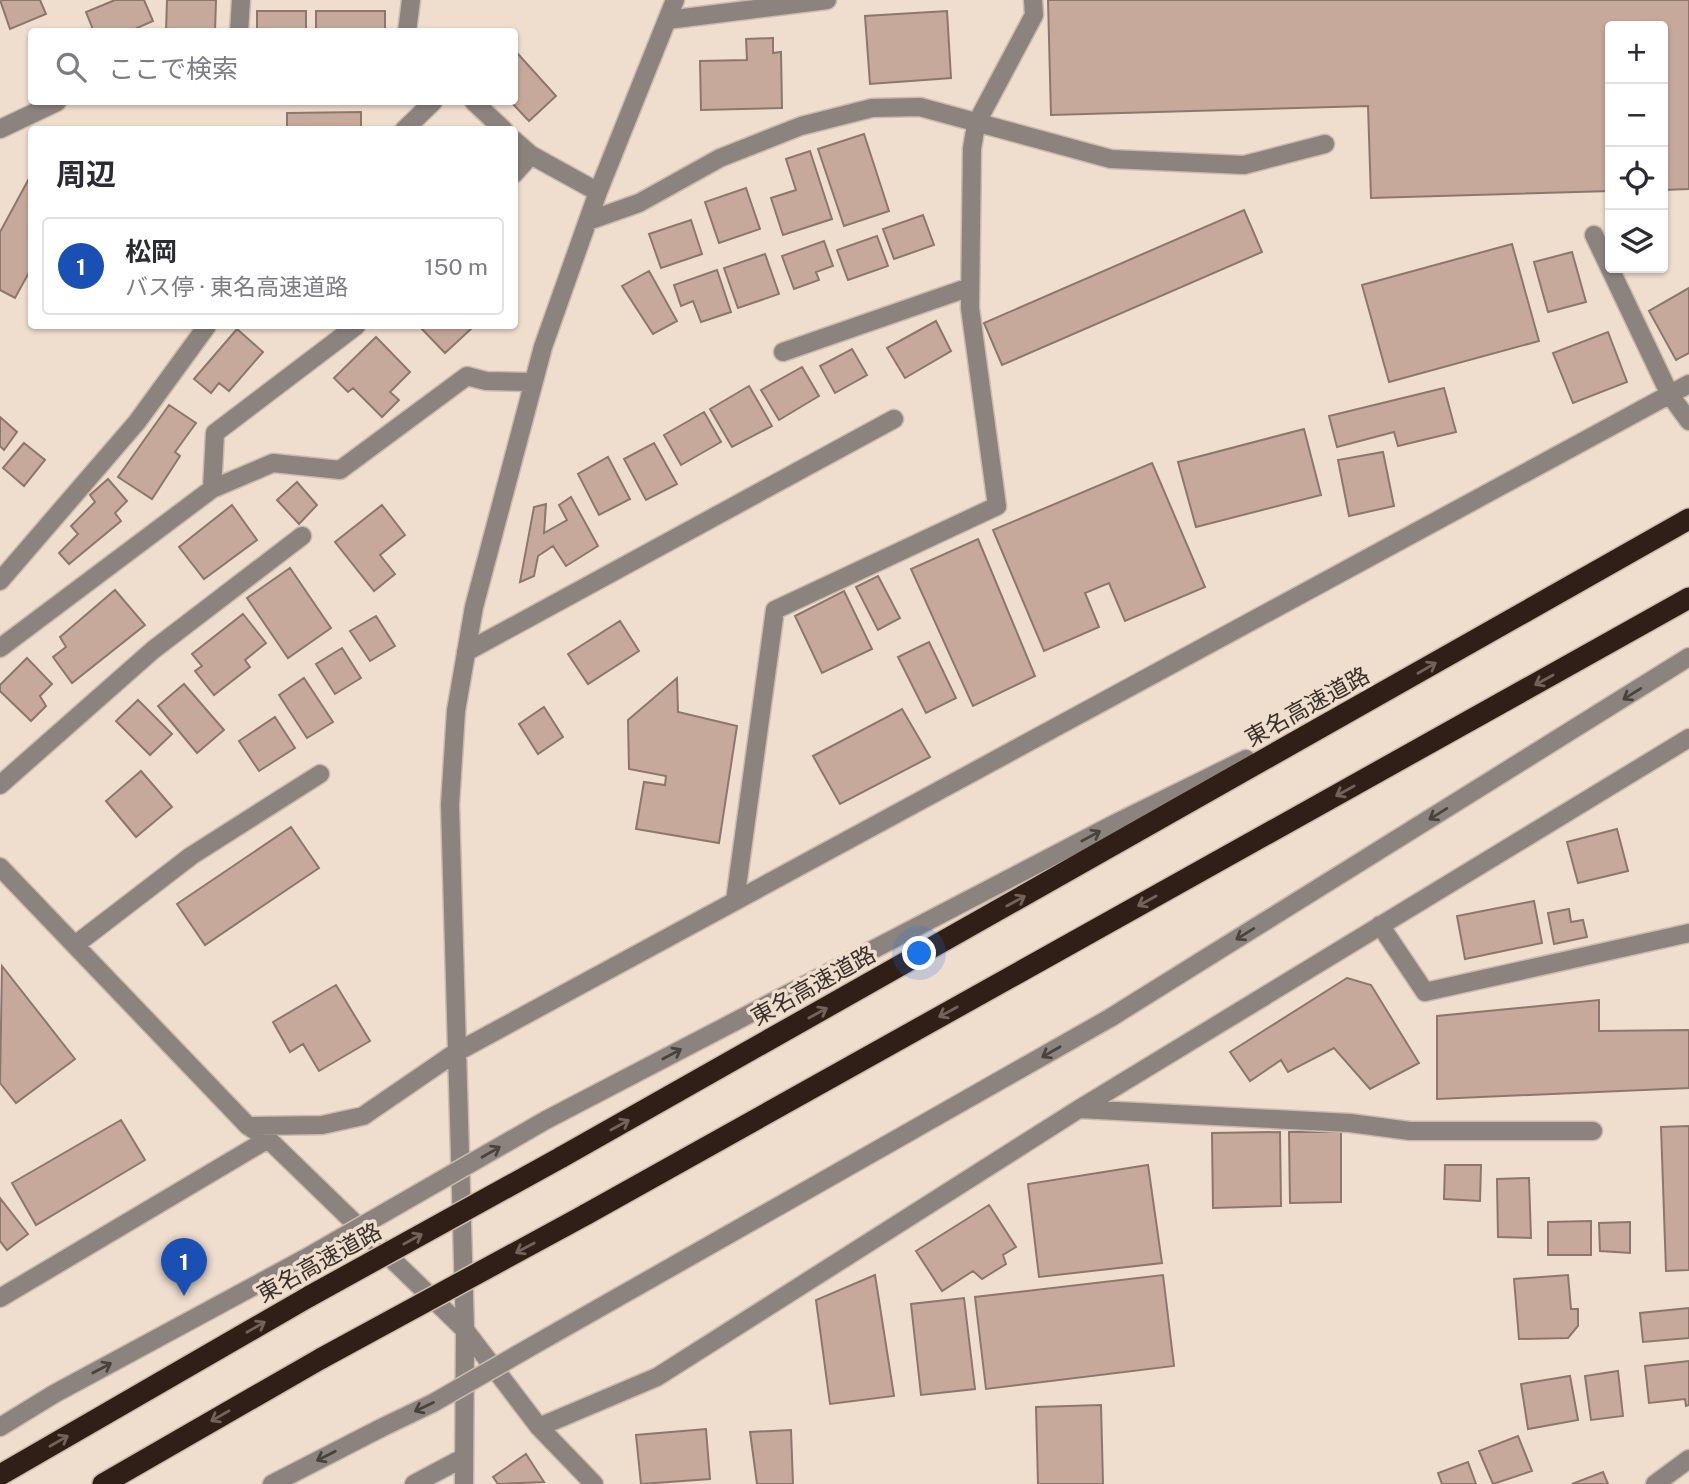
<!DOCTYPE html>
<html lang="ja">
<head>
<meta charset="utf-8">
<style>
	body { margin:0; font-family:"Public Sans","Noto Sans JP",sans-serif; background:#f7f7f7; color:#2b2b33 }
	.controls { position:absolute; right:21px; top:21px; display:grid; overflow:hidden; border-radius:7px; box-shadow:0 2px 5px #0004 }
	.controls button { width:63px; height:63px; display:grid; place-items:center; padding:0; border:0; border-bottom:2px solid #e1e1e2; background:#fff; color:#2b2b33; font:35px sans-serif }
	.you { position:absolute; left:920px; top:954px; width:24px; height:24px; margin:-18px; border:5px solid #fff; border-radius:50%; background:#1a73e8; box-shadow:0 0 0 10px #1a73e833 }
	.badge { display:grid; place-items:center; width:46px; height:46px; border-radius:50%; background:#ea580c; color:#fff; font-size:23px; font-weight:700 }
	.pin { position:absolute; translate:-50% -58px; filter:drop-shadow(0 2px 4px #0008) }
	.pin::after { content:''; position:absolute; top:37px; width:24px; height:21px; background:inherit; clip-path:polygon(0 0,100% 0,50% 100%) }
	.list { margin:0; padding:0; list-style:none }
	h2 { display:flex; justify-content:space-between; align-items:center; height:91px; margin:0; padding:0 28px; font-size:30px }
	h2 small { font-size:23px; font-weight:400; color:#7c7c81 }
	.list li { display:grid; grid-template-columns:46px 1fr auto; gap:21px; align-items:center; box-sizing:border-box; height:98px; margin:0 14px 14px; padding:0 14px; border:2px solid #e1e1e2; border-radius:7px }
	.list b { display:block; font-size:26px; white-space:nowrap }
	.list p { margin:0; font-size:23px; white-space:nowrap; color:#7c7c81 }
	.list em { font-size:23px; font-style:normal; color:#7c7c81 }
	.icon { flex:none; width:38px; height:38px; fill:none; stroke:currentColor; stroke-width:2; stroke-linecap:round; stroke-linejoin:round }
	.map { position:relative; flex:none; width:1689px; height:1484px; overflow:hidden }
	.search { position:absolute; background:#fff; box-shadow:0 2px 5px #0004; left:28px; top:28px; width:490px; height:77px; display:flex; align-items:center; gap:18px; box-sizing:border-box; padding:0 24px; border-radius:7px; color:#7c7c81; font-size:26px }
	.panel { position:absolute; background:#fff; box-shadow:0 2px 5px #0004; left:28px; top:126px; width:490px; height:203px; border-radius:7px }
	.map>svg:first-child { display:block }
</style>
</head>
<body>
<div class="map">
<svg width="1689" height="1484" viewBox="0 0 1689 1484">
	<rect width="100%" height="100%" fill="#efddcd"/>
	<path fill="#c7a99b" stroke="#8b776d" stroke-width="2" d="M 0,0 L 40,0 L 46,14 L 10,29 Z
		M 115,0 L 144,0 L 153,21 L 128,32 L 94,32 L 86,12 Z
		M 167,0 L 216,0 L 215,32 L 166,32 Z
		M 1048,0 L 1689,0 L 1689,189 L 1663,190 L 1663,26 L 1610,26 L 1610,191 L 1371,198 L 1368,106 L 1051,115 Z
		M 257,11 L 306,11 L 306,32 L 257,32 Z
		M 316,11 L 385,11 L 385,32 L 316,32 Z
		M 947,11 L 951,78 L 870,84 L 865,16 Z
		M 773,38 L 773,53 L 781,52 L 782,108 L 701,110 L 700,61 L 747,60 L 746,39 Z
		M 518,54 L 556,96 L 529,121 L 511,102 L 514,102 L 514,58 Z
		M 361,112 L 361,130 L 287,130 L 287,113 Z
		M 864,134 L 889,211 L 844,226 L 818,149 Z
		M 810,151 L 832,219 L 783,235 L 771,198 L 796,190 L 786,159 Z
		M 32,173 L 32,267 L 15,298 L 0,290 L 0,232 Z
		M 746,188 L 760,229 L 719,243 L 705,202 Z
		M 1244,210 L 1262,252 L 1002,365 L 984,323 Z
		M 923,215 L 934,245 L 894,259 L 883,229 Z
		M 691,220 L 702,254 L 661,268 L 649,234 Z
		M 877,236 L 888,266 L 848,280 L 837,250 Z
		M 824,241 L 833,266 L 816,272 L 819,280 L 794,289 L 782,256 Z
		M 1512,244 L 1539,341 L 1389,382 L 1362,285 Z
		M 1572,252 L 1586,302 L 1548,312 L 1534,262 Z
		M 765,254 L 779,294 L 738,308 L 724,268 Z
		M 717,270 L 731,312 L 701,322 L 693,301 L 681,306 L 674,285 Z
		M 649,271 L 677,321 L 653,334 L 622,286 Z
		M 1689,288 L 1689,353 L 1676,360 L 1649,311 Z
		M 936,321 L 951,351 L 905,378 L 887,348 Z
		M 419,326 L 470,326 L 472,328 L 445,353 Z
		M 237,329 L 263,352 L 229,391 L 219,383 L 211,393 L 194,379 Z
		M 1608,332 L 1627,382 L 1573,403 L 1553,353 Z
		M 376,337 L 410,372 L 390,392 L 399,400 L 382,417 L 353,388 L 348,392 L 334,378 Z
		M 852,349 L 867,375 L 835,393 L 820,366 Z
		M 802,367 L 819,396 L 779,420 L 761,390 Z
		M 749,386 L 772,426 L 732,447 L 710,409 Z
		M 1444,388 L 1456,432 L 1398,446 L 1394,432 L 1337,447 L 1329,416 Z
		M 169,405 L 196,423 L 175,452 L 180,456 L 152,499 L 118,477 Z
		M 704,412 L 721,442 L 681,465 L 664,435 Z
		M 0,417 L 17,432 L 4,450 L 0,446 Z
		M 1304,429 L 1321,495 L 1196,527 L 1178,462 Z
		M 24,443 L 45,460 L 24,486 L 3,468 Z
		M 654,443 L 677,484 L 646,500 L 624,459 Z
		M 1383,452 L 1394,506 L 1349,516 L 1338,460 Z
		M 608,457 L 630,499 L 599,515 L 578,474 Z
		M 1152,463 L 1205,587 L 1125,621 L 1109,583 L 1085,593 L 1099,627 L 1044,651 L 993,530 Z
		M 108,479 L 127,501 L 115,513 L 121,521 L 69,564 L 59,553 L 78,534 L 71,526 L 95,502 L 90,495 Z
		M 297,482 L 317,505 L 299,524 L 277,500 Z
		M 571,497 L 598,546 L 566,566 L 553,546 L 538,556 L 534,576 L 520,582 L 534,507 L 546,504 L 544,533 L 567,520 L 559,505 Z
		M 232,505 L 257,540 L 204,579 L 179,547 Z
		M 382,505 L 405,535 L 380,555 L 395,574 L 374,591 L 335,542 Z
		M 978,539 L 1035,676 L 973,706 L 911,569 Z
		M 290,568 L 331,628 L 288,658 L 247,598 Z
		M 878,576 L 900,618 L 878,630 L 856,587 Z
		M 115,590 L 145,625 L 72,683 L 53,657 L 66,647 L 60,637 Z
		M 844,591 L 872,649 L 822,673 L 795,616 Z
		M 243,614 L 266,643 L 245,660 L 250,667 L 214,695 L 195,671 L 202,666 L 192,654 Z
		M 376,616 L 395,646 L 370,661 L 350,631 Z
		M 620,621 L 639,651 L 588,684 L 568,654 Z
		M 929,642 L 956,698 L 926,713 L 898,657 Z
		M 342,648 L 361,678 L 335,694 L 316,664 Z
		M 27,658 L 52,684 L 40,696 L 46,706 L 31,721 L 0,691 L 0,685 Z
		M 304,678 L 333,722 L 307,738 L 279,695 Z
		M 677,678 L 678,712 L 737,726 L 719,843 L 636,829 L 644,782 L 665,785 L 666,776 L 629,769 L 628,720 Z
		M 184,684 L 224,730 L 197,753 L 158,706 Z
		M 138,700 L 172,734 L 150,755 L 116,721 Z
		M 544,707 L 563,737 L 538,754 L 519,724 Z
		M 902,709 L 930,757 L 840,804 L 813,756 Z
		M 275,717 L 295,748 L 259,771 L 239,741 Z
		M 141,771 L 172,807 L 136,837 L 106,801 Z
		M 291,827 L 319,868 L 205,945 L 177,904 Z
		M 1617,829 L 1628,871 L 1578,883 L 1567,842 Z
		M 1534,901 L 1542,943 L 1465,959 L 1457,916 Z
		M 1569,909 L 1571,922 L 1583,920 L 1587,937 L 1554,944 L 1548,913 Z
		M 2,966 L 75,1059 L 16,1103 L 0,1083 Z
		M 1347,978 L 1371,985 L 1419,1063 L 1370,1089 L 1334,1048 L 1288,1072 L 1281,1060 L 1250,1081 L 1230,1052 Z
		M 336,985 L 370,1041 L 319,1071 L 303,1044 L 290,1052 L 273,1022 Z
		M 1599,1000 L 1599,1031 L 1689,1030 L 1689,1088 L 1437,1099 L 1437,1016 Z
		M 121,1120 L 145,1160 L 36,1225 L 12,1183 Z
		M 1689,1126 L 1689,1270 L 1666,1271 L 1661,1127 Z
		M 1280,1132 L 1281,1206 L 1213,1208 L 1212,1133 Z
		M 1289,1132 L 1341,1132 L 1341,1202 L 1290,1203 Z
		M 1148,1165 L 1162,1263 L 1039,1277 L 1028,1184 Z
		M 1445,1165 L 1481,1165 L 1480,1201 L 1444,1199 Z
		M 1529,1178 L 1531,1238 L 1498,1237 L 1497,1179 Z
		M 0,1198 L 28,1234 L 7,1250 L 0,1241 Z
		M 989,1205 L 1016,1247 L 1003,1255 L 1006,1264 L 982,1279 L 973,1271 L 942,1291 L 916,1251 Z
		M 1591,1221 L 1591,1255 L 1548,1255 L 1548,1222 Z
		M 1630,1222 L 1630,1253 L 1600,1251 L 1599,1223 Z
		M 875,1275 L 894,1396 L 830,1404 L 816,1300 Z
		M 1163,1275 L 1174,1366 L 986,1389 L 975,1297 Z
		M 1568,1275 L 1571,1309 L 1578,1309 L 1578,1326 L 1568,1338 L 1519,1339 L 1514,1279 Z
		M 964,1298 L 975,1389 L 921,1395 L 911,1304 Z
		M 1689,1308 L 1689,1338 L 1643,1342 L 1640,1313 Z
		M 1689,1361 L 1689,1405 L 1686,1406 L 1685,1399 L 1649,1403 L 1645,1366 Z
		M 1618,1371 L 1623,1416 L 1591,1420 L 1585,1376 Z
		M 1570,1376 L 1578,1420 L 1528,1429 L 1521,1384 Z
		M 1101,1405 L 1103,1484 L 1038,1484 L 1036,1407 Z
		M 706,1429 L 710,1479 L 641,1484 L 636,1435 Z
		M 791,1430 L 793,1484 L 757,1484 L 750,1432 Z
		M 1518,1436 L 1532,1471 L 1493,1484 L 1479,1451 Z
		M 526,1454 L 544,1482 L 498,1484 L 493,1477 Z
		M 1468,1462 L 1476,1484 L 1442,1484 L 1438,1473 Z
		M 1603,1472 L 1608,1484 L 1572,1484 Z"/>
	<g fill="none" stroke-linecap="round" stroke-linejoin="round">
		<g stroke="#cbbbad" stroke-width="21">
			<path id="minor" d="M 667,20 L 827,0
				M 239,32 L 241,0
				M 407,32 L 411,0
				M 474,102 L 504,130
				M 0,129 L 57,102
				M 404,130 L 433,102
				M 514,140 L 531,155 L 598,192
				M 514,174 L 531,155
				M 588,221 L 639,203 L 720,158 L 801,126 L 872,108 L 920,107 L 1111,159 L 1244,165 L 1325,144
				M 1594,235 L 1670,395 L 1689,421
				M 783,352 L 970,287
				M 212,489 L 215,433 L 356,326
				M 0,581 L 137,422 L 207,326
				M 0,648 L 212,489 L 273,463 L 340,470 L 467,376 L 486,381 L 533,382
				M 466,652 L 894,419
				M 0,785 L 153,650 L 302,536
				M 0,867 L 248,1126 L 268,1139 L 465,1330 L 539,1427 L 594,1484
				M 735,901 L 775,610 L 997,506 L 970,308 L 972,149 L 976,124 L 1034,15 L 1033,0
				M 1380,925 L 1425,992 L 1689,933
				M 75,945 L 191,856 L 320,774
				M 1079,1109 L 1350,1123 L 1410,1131 L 1593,1131
				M 546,1120 L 1116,823 L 1246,759
				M 248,1126 L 322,1125 L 363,1116 L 455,1053 L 1689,384
				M 0,1298 L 268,1139
				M 548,1337 L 1110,1018 L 1689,657
				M 0,1427 L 54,1394 L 304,1259
				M 539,1427 L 657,1377 L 1079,1109 L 1689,738
				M 272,1484 L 381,1428
				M 414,1484 L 463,1458
				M 464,1484 L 465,1330 L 450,805 L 456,711 L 474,607 L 543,347 L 598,192 L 675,0
				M 1655,1484 L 1689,1459"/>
		</g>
		<g stroke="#cbbbad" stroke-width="24">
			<path id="highway" d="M 560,1158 L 1689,519
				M 585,1215 L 1689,598
				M 0,1475 L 310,1296
				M 103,1484 L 322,1358"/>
		</g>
		<use href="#minor" stroke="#8c837e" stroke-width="18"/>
		<use href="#highway" stroke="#301f17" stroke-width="21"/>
		<g stroke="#cbbbad" stroke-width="21" stroke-linecap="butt">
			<path id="minor-bridge" d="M 304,1259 L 546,1120
				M 381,1428 L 433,1403 L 548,1337"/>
		</g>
		<g stroke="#cbbbad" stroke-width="24" stroke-linecap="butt">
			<path id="highway-bridge" d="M 310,1296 L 560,1158
				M 322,1358 L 585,1215"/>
		</g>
		<use href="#minor-bridge" stroke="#8c837e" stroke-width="18"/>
		<use href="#highway-bridge" stroke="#301f17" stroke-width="21"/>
	</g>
	<defs><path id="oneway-shaft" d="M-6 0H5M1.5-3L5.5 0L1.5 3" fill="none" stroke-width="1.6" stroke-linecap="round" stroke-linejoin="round" transform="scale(1.75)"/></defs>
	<g stroke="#736257">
		<use href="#oneway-shaft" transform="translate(1427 668) rotate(-30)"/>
		<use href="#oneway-shaft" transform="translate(1544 680) rotate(151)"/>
		<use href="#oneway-shaft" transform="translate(1345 791) rotate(151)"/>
		<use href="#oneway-shaft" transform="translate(1016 901) rotate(-29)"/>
		<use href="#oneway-shaft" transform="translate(1147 901) rotate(151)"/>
		<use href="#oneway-shaft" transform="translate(948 1012) rotate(151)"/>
		<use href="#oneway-shaft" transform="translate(818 1013) rotate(-29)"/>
		<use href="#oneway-shaft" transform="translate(620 1125) rotate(-29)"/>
		<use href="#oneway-shaft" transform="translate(413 1239) rotate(-29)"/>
		<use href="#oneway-shaft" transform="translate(525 1248) rotate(152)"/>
		<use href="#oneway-shaft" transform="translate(256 1327) rotate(-30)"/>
		<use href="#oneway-shaft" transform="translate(220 1416) rotate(150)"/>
		<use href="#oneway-shaft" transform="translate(59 1441) rotate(-30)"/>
	</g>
	<g stroke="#4a423c">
		<use href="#oneway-shaft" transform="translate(1632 694) rotate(148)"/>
		<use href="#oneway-shaft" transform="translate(1438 814) rotate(148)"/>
		<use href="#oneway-shaft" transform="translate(1091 836) rotate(-28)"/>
		<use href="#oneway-shaft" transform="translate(1245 934) rotate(148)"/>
		<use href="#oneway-shaft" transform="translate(1051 1052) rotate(150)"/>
		<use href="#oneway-shaft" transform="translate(672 1054) rotate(-28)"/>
		<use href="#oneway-shaft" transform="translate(491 1152) rotate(-30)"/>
		<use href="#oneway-shaft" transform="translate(102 1368) rotate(-28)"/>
		<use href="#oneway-shaft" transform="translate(424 1407) rotate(154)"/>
		<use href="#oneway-shaft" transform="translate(326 1456) rotate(153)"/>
	</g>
	<g text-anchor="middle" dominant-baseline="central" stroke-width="7" stroke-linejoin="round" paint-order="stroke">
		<g font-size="23" fill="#39322c" stroke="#efddcd">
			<text transform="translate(1307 706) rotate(-29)">東名高速道路</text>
			<text transform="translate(813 985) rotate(-29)">東名高速道路</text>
			<text transform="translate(319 1262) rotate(-29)">東名高速道路</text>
		</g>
	</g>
</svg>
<div class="controls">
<button>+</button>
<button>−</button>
<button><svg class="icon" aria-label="locate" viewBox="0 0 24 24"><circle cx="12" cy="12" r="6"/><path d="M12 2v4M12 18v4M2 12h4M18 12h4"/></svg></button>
<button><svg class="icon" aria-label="layers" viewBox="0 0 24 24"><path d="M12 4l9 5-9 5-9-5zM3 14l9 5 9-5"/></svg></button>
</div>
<div class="you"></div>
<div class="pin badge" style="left:184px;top:1296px;background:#1a4fb4">1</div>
<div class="search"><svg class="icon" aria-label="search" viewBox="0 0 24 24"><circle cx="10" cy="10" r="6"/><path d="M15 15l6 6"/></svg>ここで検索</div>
<section class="panel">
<h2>周辺<small></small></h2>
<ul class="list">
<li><span class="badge" style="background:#1a4fb4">1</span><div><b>松岡</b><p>バス停 · 東名高速道路</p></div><em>150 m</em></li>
</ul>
</section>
</div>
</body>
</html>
